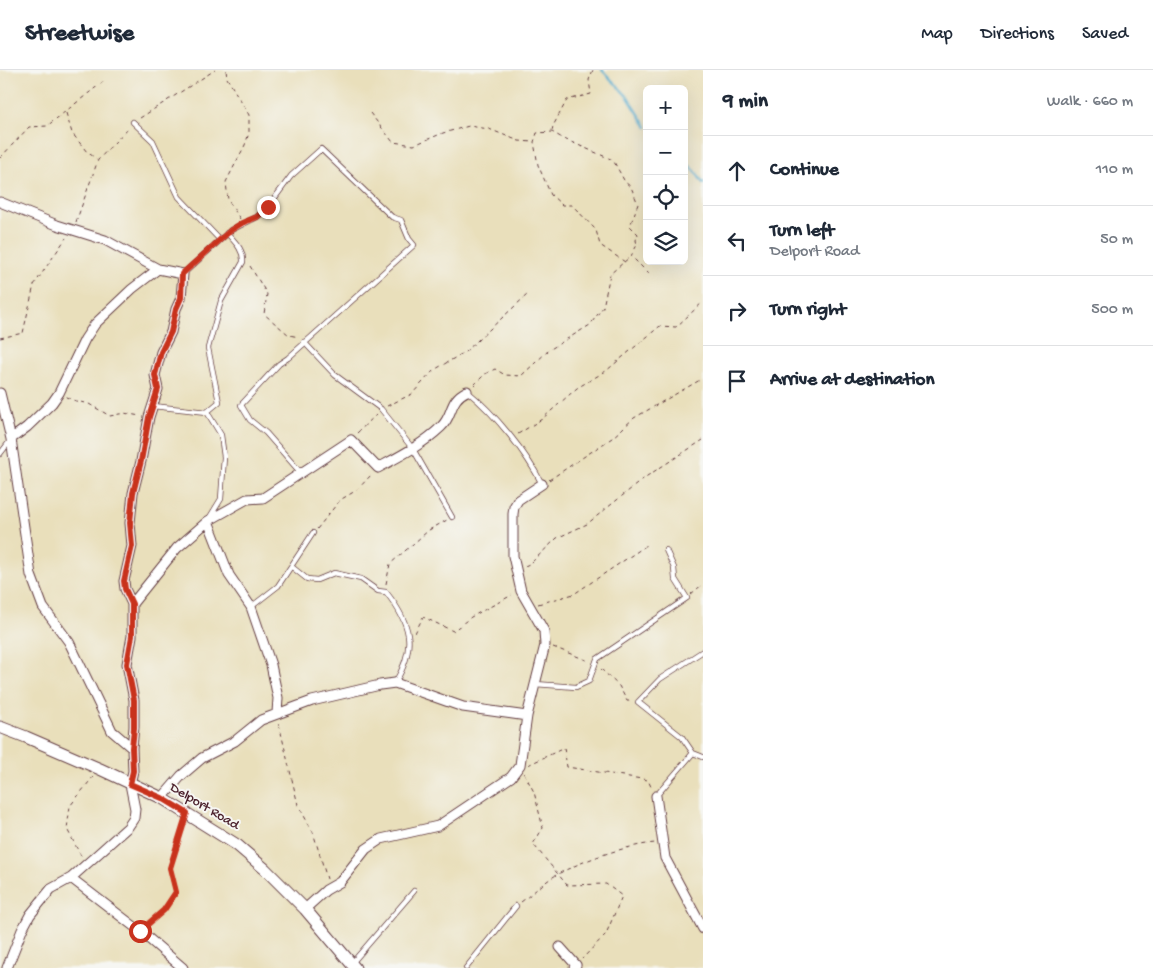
<!DOCTYPE html>
<html lang="en">
<head>
<meta charset="utf-8">
<style>
	body { margin:0; font-family:"Gochi Hand",sans-serif; background:#f6f6f7; color:#1f2937 }
	.controls { position:absolute; right:15px; top:15px; display:grid; overflow:hidden; border-radius:8px; box-shadow:0 5px 20px #0002 }
	.controls button { width:45px; height:45px; display:grid; place-items:center; padding:0; border:0; border-bottom:1px solid #e0e1e3; background:#fff; color:#1f2937; font:25px sans-serif }
	.stop { position:absolute; width:15px; height:15px; margin:-11px; border:4px solid #c8321e; border-radius:50%; background:#fff }
	.stop.end { background:#c8321e; border-color:#fff; box-shadow:0 1px 5px #0008 }
	.list { margin:0; padding:0; list-style:none }
	h2 { display:flex; justify-content:space-between; align-items:center; height:65px; margin:0; padding:0 20px; font-size:21px }
	h2 small { font-size:16px; font-weight:400; color:#747a83 }
	.list li { display:grid; grid-template-columns:32px 1fr auto; gap:15px; align-items:center; box-sizing:border-box; height:70px; padding:0 20px; border-top:1px solid #e0e1e3 }
	.list b { display:block; font-size:19px; white-space:nowrap }
	.list p { margin:0; font-size:16px; white-space:nowrap; color:#747a83 }
	.list em { font-size:16px; font-style:normal; color:#747a83 }
	.icon { flex:none; width:28px; height:28px; fill:none; stroke:currentColor; stroke-width:2; stroke-linecap:round; stroke-linejoin:round }
	.map { position:relative; flex:none; width:703px; height:898px; overflow:hidden }
	header { display:flex; align-items:center; gap:30px; box-sizing:border-box; height:70px; padding:0 25px; background:#fff; border-bottom:1px solid #e0e1e3 }
	header strong { font-size:24px }
	nav { display:flex; gap:28px; margin-inline-start:auto; font-size:18px }
	main { display:flex }
	aside { flex:1; background:#fff }
	.map>svg:first-child { display:block }
</style>
</head>
<body>
<header>
<strong>Streetwise</strong>
<nav><a>Map</a><a>Directions</a><a>Saved</a></nav>
</header>
<main>
<div class="map">
<svg width="703" height="898" viewBox="0 0 703 898">
	<rect width="100%" height="100%" fill="#f6f6f2"/>
	<filter id="ink" filterUnits="userSpaceOnUse"><feTurbulence type="fractalNoise" baseFrequency=".02" numOctaves="2"/><feDisplacementMap in="SourceGraphic" scale="10" xChannelSelector="R" yChannelSelector="G"/><feConvolveMatrix kernelMatrix="1 2 1 2 8 2 1 2 1" color-interpolation-filters="sRGB"/></filter>
	<filter id="wash" filterUnits="userSpaceOnUse"><feTurbulence type="fractalNoise" baseFrequency=".0096" numOctaves="4" result="noise"/><feDisplacementMap in="SourceGraphic" scale="20" xChannelSelector="R" yChannelSelector="G"/><feGaussianBlur stdDeviation="1.12" result="paint"/><feColorMatrix in="noise" values="0 0 0 0 0 0 0 0 0 0 0 0 0 0 0 0 0 1.4 0 .05"/><feComposite in="paint" operator="in"/></filter>
	<g filter="url(#wash)">
		<rect width="100%" height="100%" fill="#e9dfbb"/>
		<g fill="none" stroke-linecap="round" stroke-linejoin="round">
			<path stroke="#4faacd" stroke-width="2.5" d="M 602,0 L 628,27 L 647,57
				M 684,91 L 695,101 L 703,113"/>
		</g>
	</g>
	<g filter="url(#ink)">
		<g fill="none" stroke-linecap="round" stroke-linejoin="round">
			<g stroke="#623c41" stroke-width="6">
				<path id="service" d="M 133,52 L 153,71 L 179,127 L 220,170
					M 183,204 L 231,160 L 257,147 L 268,137 L 291,106 L 321,79 L 392,147 L 401,150 L 409,169 L 414,175 L 288,288 L 279,294 L 241,335 L 250,350 L 266,363 L 301,403
					M 304,272 L 335,305 L 381,339 L 413,379 L 452,447
					M 467,321 C 495,344 526,382 542,414
					M 153,336 L 207,342
					M 0,384 L 10,371
					M 210,447 L 221,429 L 224,387 L 221,365 L 207,342 L 219,332 L 208,278 L 221,231 L 243,192 C 244,180 235,172 227,163
					M 292,497 L 307,509 L 317,510 L 334,503 L 361,509 L 378,521 L 386,522 C 411,554 417,576 395,613
					M 251,537 L 278,516 L 313,463
					M 535,614 L 576,617 L 589,611 L 597,589 L 687,528 L 675,509 L 674,498 L 666,480
					M 693,683 L 703,687
					M 656,726 L 693,683 L 682,667 L 638,632 L 660,609 L 703,581
					M 352,893 L 414,821
					M 466,898 L 516,836"/>
			</g>
			<g stroke="#623c41" stroke-width="11">
				<path id="minor" d="M 0,132 L 57,155 L 105,170 L 158,199 L 183,204 L 181,228 L 176,239 L 171,262 L 161,282 L 155,305 L 158,319 L 149,347 L 141,391 L 133,423 L 130,453 L 132,476 L 124,511 L 125,519 L 132,534 L 132,566 L 127,594 L 134,630 L 134,657 L 132,678 L 133,701 L 130,714 L 135,739 L 134,748 L 128,757 L 71,808 L 51,819 L 30,845 L 22,860 L 7,898
					M 0,323 L 11,369 L 31,505 L 43,537 L 69,572 L 112,661 L 132,678
					M 11,369 L 27,357 L 52,333 L 59,323 L 85,269 L 95,254 L 132,219 L 158,199
					M 208,451 L 229,505 L 251,537 L 271,595 L 278,628 L 277,643
					M 132,534 L 177,478 L 208,451 L 247,429 L 263,428 L 351,370 L 378,398 C 400,386 422,375 441,357 C 454,345 448,330 467,321
					M 656,726 L 665,788 L 703,859
					M 162,728 L 181,706 L 202,688 L 235,671 L 261,650 L 312,631 L 380,615 L 395,613 L 463,637 L 527,646
					M 71,808 L 140,861 L 183,898
					M 305,839 L 326,820 L 340,812 L 366,779 L 381,769 L 438,756 L 511,707 L 520,695 L 527,646 L 545,575 L 544,561 L 521,521 L 513,486 L 513,444 L 514,437 L 518,430 L 542,414
					M 560,877 L 576,895 L 574,898"/>
			</g>
			<g stroke="#623c41" stroke-width="13">
				<path id="tertiary" d="M 0,657 L 26,667 L 100,699 L 162,728 L 237,775 L 265,799 L 305,839 L 355,898"/>
			</g>
			<path stroke="#623c41" stroke-width="1" stroke-dasharray="4 4" stroke-linecap="butt" d="M 226,0 L 227,8 L 249,45 L 249,63 L 245,75 L 226,112 L 228,130 L 240,149
				M 66,43 L 72,63 L 87,82 L 97,89
				M 370,43 L 393,72 L 414,75 L 443,63 L 469,56 L 489,59 L 519,71 L 533,72
				M 140,48 L 215,0
				M 552,61 L 553,56 L 567,30 L 591,24 L 589,10 L 593,0
				M 0,88 L 29,57 L 47,56 L 104,11
				M 76,152 L 98,90 L 129,57
				M 625,192 L 600,175 L 596,160 L 572,135 L 562,135 L 551,125 L 538,95 L 534,72 L 537,63 L 552,62 L 564,69 L 613,90 L 625,112 L 631,117 L 638,134 L 630,156 L 638,164 L 636,170 L 637,175 L 631,186 L 650,205
				M 250,196 L 267,224 L 264,244 L 289,265 L 299,267
				M 0,268 L 23,263 L 34,215 L 66,168
				M 474,315 L 485,304 L 495,299 L 505,305 L 521,306 L 549,280 L 590,255 L 603,237 L 610,204 L 630,187
				M 66,327 L 76,331 L 89,334 L 110,346 L 124,343 L 140,346
				M 387,336 L 412,324 L 434,300 L 465,282 L 528,224
				M 357,363 L 376,345
				M 518,364 L 542,349 L 577,318 L 606,301 L 660,256 L 676,257 L 703,232
				M 549,410 L 612,368 L 634,348 L 700,310
				M 317,459 L 340,430 L 357,420 L 372,404
				M 525,496 L 531,493 L 557,468 L 587,454 L 647,406 L 703,370
				M 386,514 L 390,494 L 429,460 L 447,450
				M 691,524 L 703,514
				M 538,534 L 574,524 L 647,475
				M 415,563 L 423,547 L 453,561 L 471,547 L 512,525
				M 553,577 L 589,591
				M 601,599 L 619,616 L 627,631 L 630,631
				M 279,654 L 298,735 L 313,762 L 327,809
				M 528,695 L 564,678 L 567,697 L 648,710 L 652,719
				M 524,703 L 534,722 L 543,758 L 533,774 L 567,815 L 606,814 L 622,826 L 606,864 L 582,889
				M 81,786 L 67,759 L 70,736 L 93,707
				M 521,832 C 533,823 545,811 558,804 C 586,789 624,776 655,773
				M 147,855 L 165,840 L 176,822 L 170,798 L 184,753"/>
			<use href="#service" stroke="#fff" stroke-width="4.5"/>
			<use href="#minor" stroke="#fff" stroke-width="9"/>
			<use href="#tertiary" stroke="#fff" stroke-width="11"/>
		</g>
	</g>
	<g fill="none" stroke-linecap="round" stroke-linejoin="round" filter="url(#ink)">
		<path stroke="#c8321e" stroke-width="6" d="M 140,861 L 164,840 L 176,822 L 170,798 L 187,743 L 162,728 L 130,714 L 133,701 L 132,678 L 134,658 L 134,630 L 127,594 L 132,566 L 132,534 L 125,519 L 124,511 L 132,476 L 130,453 L 133,423 L 141,391 L 149,347 L 158,319 L 155,305 L 161,282 L 171,262 L 176,239 L 181,228 L 182,204 L 231,160 L 242,153 L 257,147 L 268,137"/>
	</g>
	<g text-anchor="middle" dominant-baseline="central" stroke-width="4" stroke-linejoin="round" paint-order="stroke">
		<g font-size="14" fill="#4a1f2b" stroke="#f6f6f2">
			<text transform="translate(204 737) rotate(31)">Delport Road</text>
		</g>
	</g>
</svg>
<div class="controls">
<button>+</button>
<button>−</button>
<button><svg class="icon" aria-label="locate" viewBox="0 0 24 24"><circle cx="12" cy="12" r="6"/><path d="M12 2v4M12 18v4M2 12h4M18 12h4"/></svg></button>
<button><svg class="icon" aria-label="layers" viewBox="0 0 24 24"><path d="M12 4l9 5-9 5-9-5zM3 14l9 5 9-5"/></svg></button>
</div>
<div class="stop" style="left:140px;top:861px"></div>
<div class="stop end" style="left:268px;top:137px"></div>
</div>
<aside>
<h2>9 min<small>Walk · 660 m</small></h2>
<ul class="list">
<li><svg class="icon" aria-label="ahead" viewBox="0 0 24 24"><path d="M12 20V5M6 11l6-6 6 6"/></svg><div><b>Continue</b></div><em>110 m</em></li>
<li><svg class="icon" aria-label="left" viewBox="0 0 24 24"><path d="M17 20v-9H6M10 6l-5 5 5 5"/></svg><div><b>Turn left</b><p>Delport Road</p></div><em>50 m</em></li>
<li><svg class="icon" aria-label="right" viewBox="0 0 24 24"><path d="M7 20v-9h11M14 6l5 5-5 5"/></svg><div><b>Turn right</b></div><em>500 m</em></li>
<li><svg class="icon" aria-label="arrive" viewBox="0 0 24 24"><path d="M6 21V4h12l-3 4 3 4H6"/></svg><div><b>Arrive at destination</b></div></li>
</ul>
</aside>
</main>
</body>
</html>
